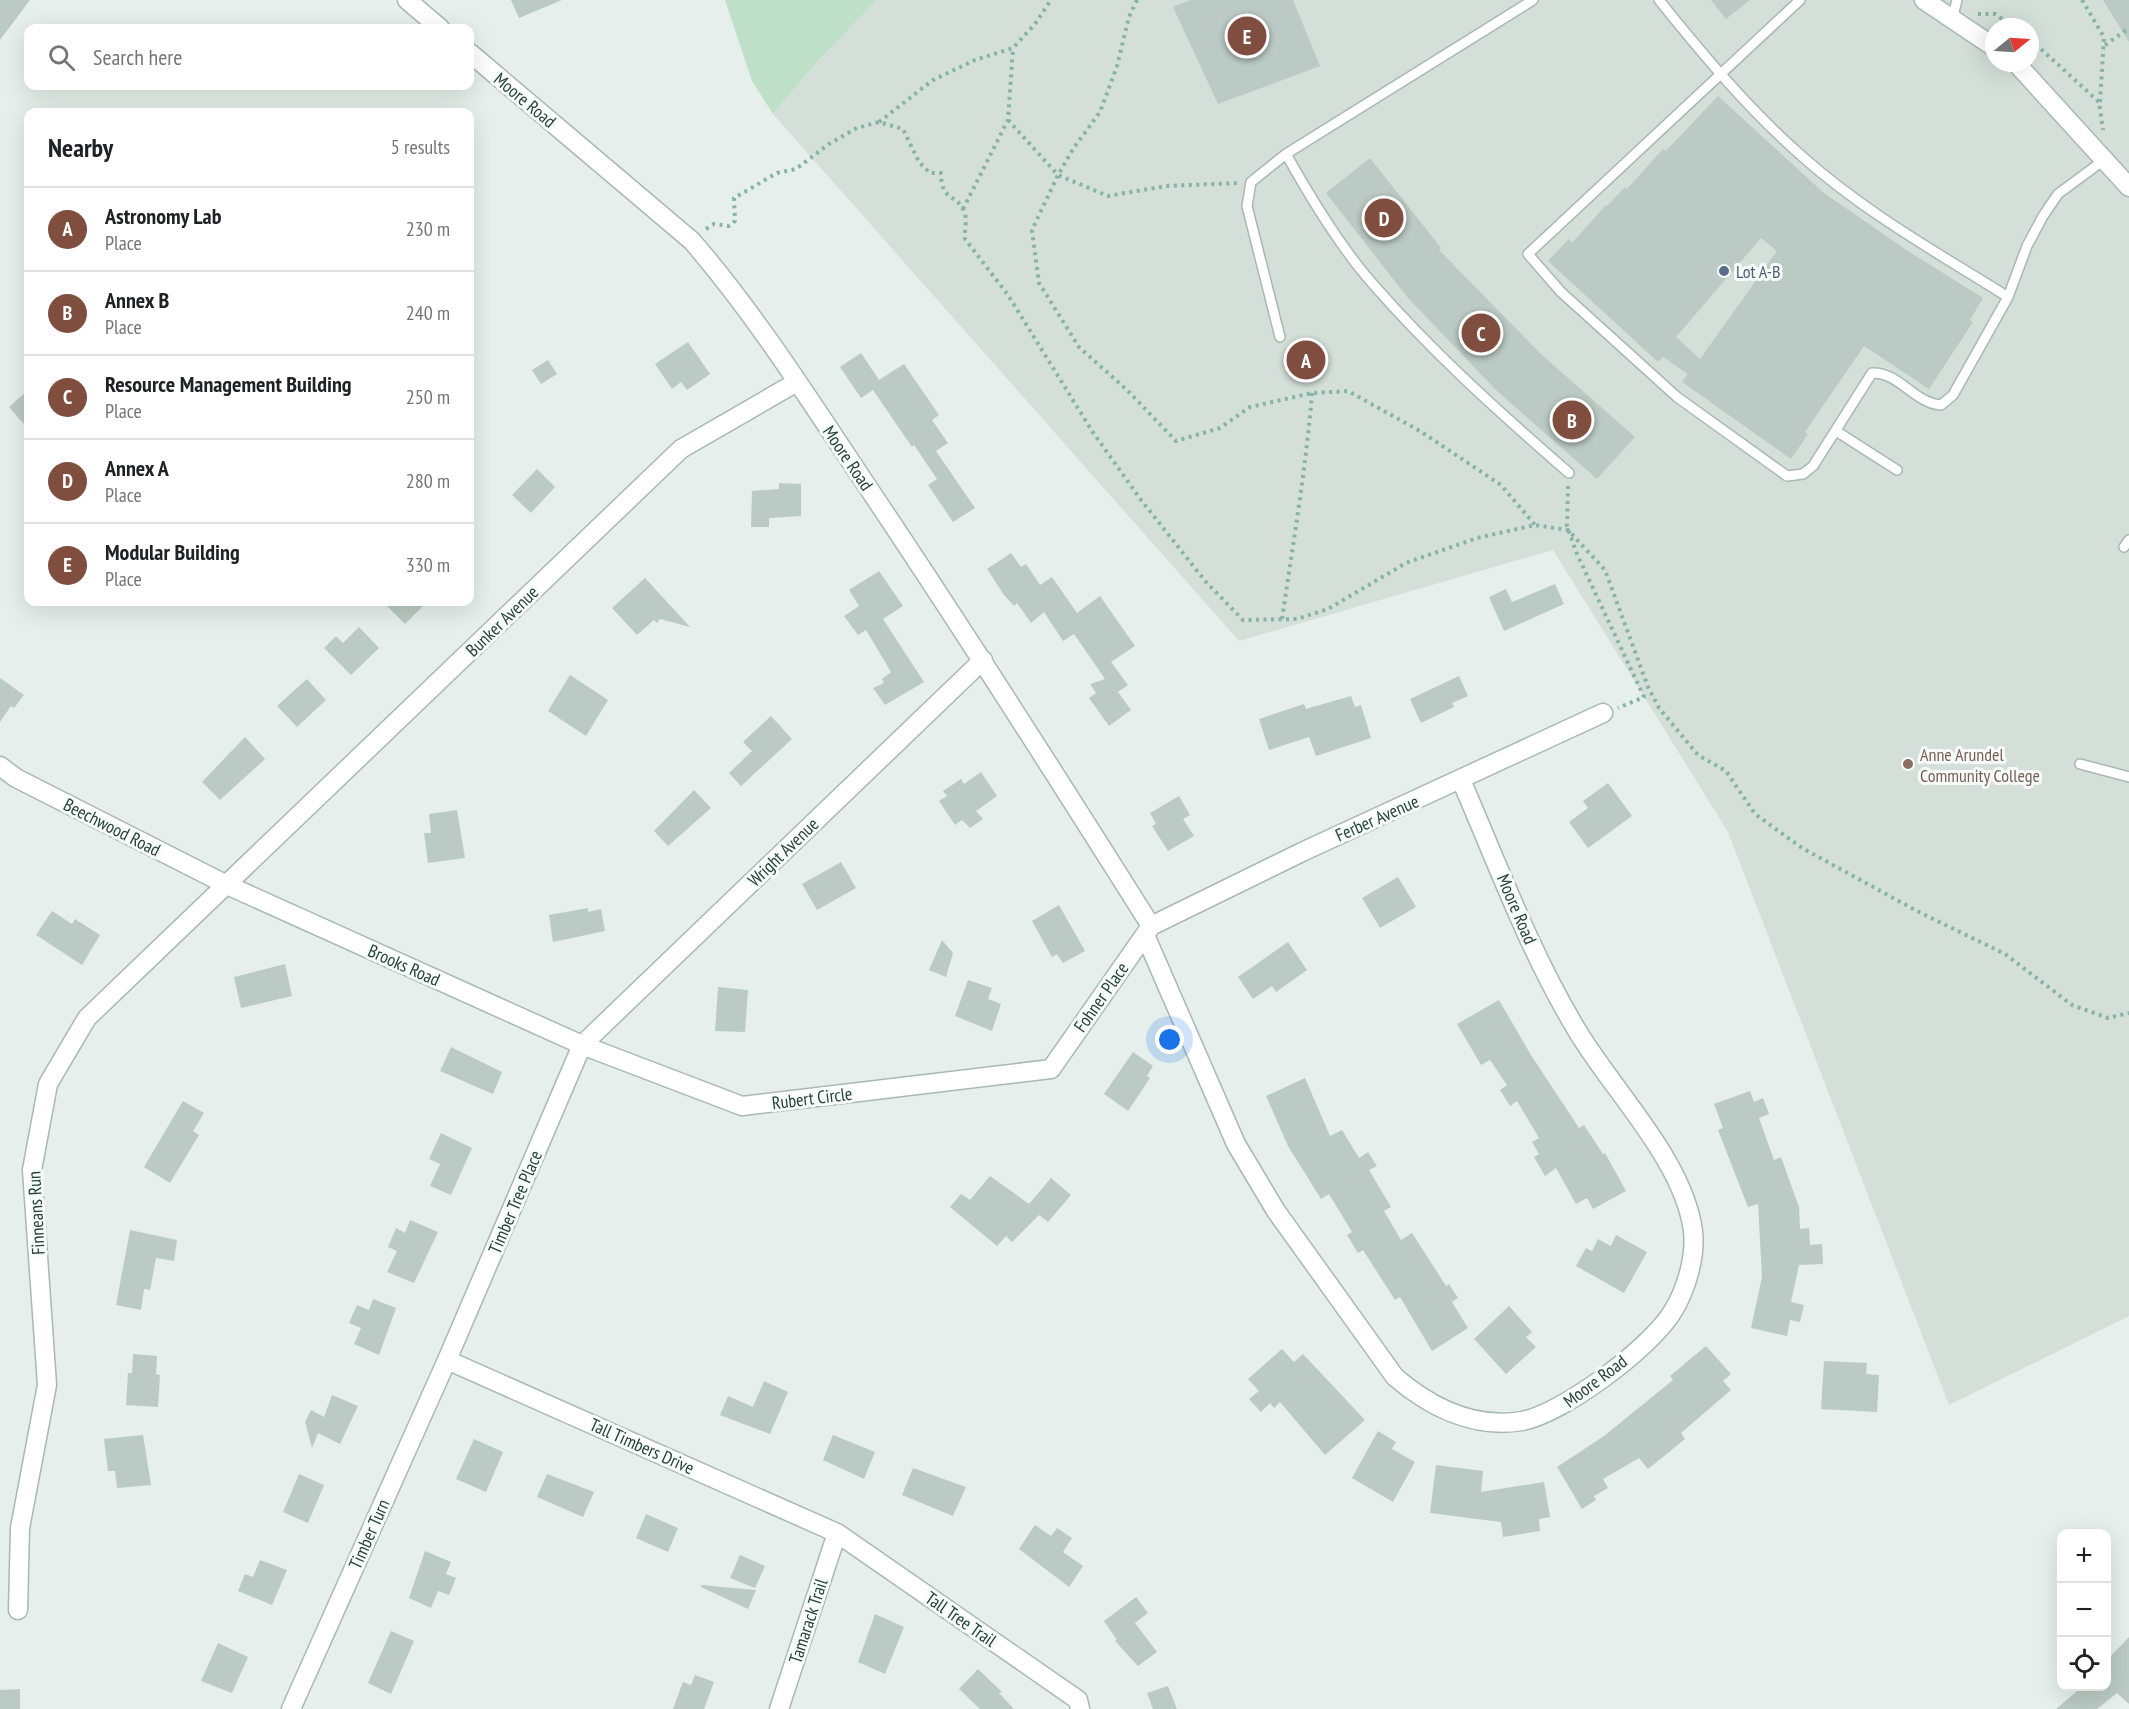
<!DOCTYPE html>
<html lang="en">
<head>
<meta charset="utf-8">
<style>
	body { margin:0; font-family:"PT Sans Narrow",sans-serif; background:#f6f6f6; color:#202124 }
	.controls { position:absolute; right:18px; bottom:18px; display:grid; overflow:hidden; border-radius:12px; box-shadow:0 6px 24px #0002 }
	.controls button { width:54px; height:54px; display:grid; place-items:center; padding:0; border:0; border-bottom:2px solid #e0e0e0; background:#fff; color:#202124; font:30px sans-serif }
	.compass { position:absolute; left:1985px; top:18px; width:54px; height:54px; border-radius:50%; background:#fff; box-shadow:0 6px 24px #0002; rotate:72deg }
	.you { position:absolute; left:1170px; top:1040px; width:21px; height:21px; margin:-15px; border:4px solid #fff; border-radius:50%; background:#1a73e8; box-shadow:0 0 0 9px #1a73e833 }
	.badge { display:grid; place-items:center; width:39px; height:39px; border-radius:50%; background:#7f4e3f; color:#fff; font-size:20px; font-weight:700 }
	.pin { position:absolute; translate:-50% -50%; border:3px solid #fff; box-shadow:0 2px 6px #0006 }
	.list { margin:0; padding:0; list-style:none }
	h2 { display:flex; justify-content:space-between; align-items:center; height:78px; margin:0; padding:0 24px; font-size:26px }
	h2 small { font-size:20px; font-weight:400; color:#757577 }
	.list li { display:grid; grid-template-columns:39px 1fr auto; gap:18px; align-items:center; box-sizing:border-box; height:84px; padding:0 24px; border-top:2px solid #e0e0e0 }
	.list b { display:block; font-size:22px; white-space:nowrap }
	.list p { margin:0; font-size:20px; white-space:nowrap; color:#757577 }
	.list em { font-size:20px; font-style:normal; color:#757577 }
	.icon { flex:none; width:33px; height:33px; fill:none; stroke:currentColor; stroke-width:2; stroke-linecap:round; stroke-linejoin:round }
	.map { position:relative; flex:none; width:2129px; height:1709px; overflow:hidden }
	.search { position:absolute; background:#fff; box-shadow:0 6px 24px #0002; left:24px; top:24px; width:450px; height:66px; display:flex; align-items:center; gap:15px; box-sizing:border-box; padding:0 21px; border-radius:12px; color:#757577; font-size:22px }
	.panel { position:absolute; background:#fff; box-shadow:0 6px 24px #0002; left:24px; top:108px; width:450px; height:498px; border-radius:12px }
	.map>svg:first-child { display:block }
</style>
</head>
<body>
<div class="map">
<svg width="2129" height="1709" viewBox="0 0 2129 1709">
	<rect width="100%" height="100%" fill="#e6efeb"/>
	<path fill="#d4dfda" fill-rule="evenodd" d="M 877,0 L 2129,0 L 2129,1316 L 1949,1405 L 1728,832 L 1553,550 L 1239,641 L 773,114 L 817,62 ZM 1994,27 L 2030,27 L 2030,63 L 1994,63 Z"/>
	<path fill="#bfe0c8" d="M 725,0 L 877,0 L 817,62 L 773,114 L 752,81 Z"/>
	<path fill="#bbcac4" fill-rule="evenodd" d="M 0,0 L 30,0 L 0,40 Z
		M 511,0 L 562,0 L 519,18 Z
		M 1190,0 L 1293,0 L 1320,66 L 1218,104 L 1173,7 Z
		M 1711,0 L 1750,0 L 1726,19 Z
		M 2103,0 L 2129,0 L 2129,42 Z
		M 1718,96 L 1824,193 L 1908,251 L 1983,298 L 1970,320 L 1973,322 L 1929,389 L 1864,346 L 1805,432 L 1808,434 L 1791,459 L 1682,382 L 1688,374 L 1663,357 L 1658,362 L 1548,261 L 1569,239 L 1572,243 L 1606,205 L 1607,206 L 1625,187 L 1627,189 L 1663,149 L 1666,151 ZM 1761,238 L 1777,251 L 1700,359 L 1676,337 Z
		M 1370,158 L 1441,248 L 1439,250 L 1542,355 L 1635,437 L 1597,479 L 1497,391 L 1408,298 L 1326,193 Z
		M 688,342 L 710,374 L 687,390 L 681,382 L 672,389 L 655,364 Z
		M 1319,347 L 1324,365 L 1302,373 L 1296,355 Z
		M 861,353 L 879,380 L 904,364 L 939,415 L 932,420 L 948,443 L 936,451 L 975,508 L 953,522 L 928,485 L 937,479 L 914,445 L 912,447 L 873,390 L 861,398 L 840,367 Z
		M 548,360 L 557,374 L 541,384 L 532,370 Z
		M 28,390 L 28,429 L 9,407 Z
		M 537,469 L 555,487 L 531,513 L 512,495 Z
		M 779,483 L 801,484 L 801,516 L 769,518 L 769,527 L 751,527 L 752,491 L 779,489 Z
		M 1011,553 L 1021,567 L 1026,564 L 1040,585 L 1052,577 L 1077,613 L 1100,596 L 1135,646 L 1111,662 L 1128,685 L 1118,692 L 1131,710 L 1109,726 L 1089,698 L 1096,693 L 1090,684 L 1105,679 L 1074,634 L 1063,641 L 1044,612 L 1031,623 L 1017,603 L 1014,606 L 1004,595 L 987,569 Z
		M 879,571 L 903,606 L 883,619 L 924,682 L 885,705 L 873,688 L 884,683 L 882,679 L 891,672 L 866,630 L 858,635 L 844,616 L 859,606 L 849,590 Z
		M 645,578 L 669,604 L 690,627 L 660,619 L 657,623 L 654,620 L 637,635 L 612,608 Z
		M 1555,584 L 1564,604 L 1504,631 L 1489,597 L 1506,589 L 1512,602 Z
		M 383,602 L 427,602 L 405,624 Z
		M 359,627 L 379,648 L 351,675 L 324,648 L 336,636 L 343,643 Z
		M 570,675 L 608,700 L 586,736 L 548,711 Z
		M 1459,676 L 1468,696 L 1452,703 L 1454,707 L 1421,723 L 1410,699 Z
		M 0,678 L 24,695 L 14,708 L 11,706 L 0,722 Z
		M 307,679 L 326,700 L 297,727 L 277,706 Z
		M 1351,696 L 1355,707 L 1361,705 L 1371,738 L 1316,756 L 1309,737 L 1269,750 L 1259,719 L 1304,704 L 1306,709 Z
		M 771,716 L 792,739 L 741,786 L 729,773 L 752,751 L 743,742 Z
		M 245,737 L 265,759 L 220,800 L 202,782 Z
		M 981,772 L 997,796 L 976,811 L 983,819 L 970,828 L 962,820 L 955,825 L 939,801 L 947,796 L 943,791 L 961,779 L 964,784 Z
		M 1608,783 L 1632,816 L 1588,848 L 1569,822 L 1588,808 L 1583,801 Z
		M 694,790 L 711,808 L 668,846 L 654,831 Z
		M 1179,796 L 1190,815 L 1183,819 L 1194,836 L 1168,851 L 1152,826 L 1156,824 L 1150,813 Z
		M 457,810 L 465,858 L 428,863 L 424,833 L 431,833 L 429,814 Z
		M 841,862 L 856,888 L 817,910 L 802,884 Z
		M 1398,877 L 1416,907 L 1380,928 L 1362,898 Z
		M 1059,905 L 1085,951 L 1063,963 L 1057,954 L 1052,957 L 1032,921 Z
		M 588,908 L 588,912 L 601,909 L 605,931 L 553,942 L 549,915 Z
		M 52,911 L 72,924 L 75,919 L 100,935 L 82,965 L 36,935 Z
		M 942,940 L 953,953 L 946,977 L 929,970 Z
		M 1288,942 L 1307,970 L 1276,992 L 1272,986 L 1253,999 L 1238,977 Z
		M 285,964 L 292,996 L 241,1008 L 234,977 Z
		M 968,980 L 992,988 L 988,999 L 1001,1004 L 992,1031 L 955,1016 Z
		M 718,987 L 748,990 L 745,1032 L 715,1031 Z
		M 1499,1000 L 1531,1055 L 1579,1128 L 1584,1125 L 1603,1154 L 1605,1153 L 1626,1191 L 1593,1209 L 1587,1198 L 1576,1204 L 1556,1168 L 1545,1176 L 1534,1157 L 1539,1154 L 1532,1142 L 1539,1138 L 1517,1101 L 1510,1106 L 1500,1090 L 1507,1085 L 1490,1060 L 1481,1065 L 1457,1024 Z
		M 451,1047 L 502,1072 L 493,1094 L 440,1071 Z
		M 1133,1052 L 1153,1066 L 1147,1076 L 1150,1078 L 1128,1111 L 1104,1094 Z
		M 1305,1078 L 1330,1136 L 1342,1130 L 1359,1158 L 1368,1152 L 1377,1166 L 1369,1170 L 1391,1207 L 1384,1211 L 1401,1240 L 1412,1233 L 1446,1286 L 1449,1284 L 1458,1298 L 1452,1302 L 1468,1328 L 1432,1351 L 1400,1297 L 1395,1300 L 1363,1250 L 1358,1253 L 1347,1235 L 1352,1232 L 1329,1194 L 1321,1199 L 1288,1146 L 1266,1096 Z
		M 1750,1091 L 1754,1102 L 1763,1098 L 1769,1114 L 1759,1118 L 1774,1160 L 1781,1157 L 1799,1207 L 1800,1229 L 1809,1228 L 1810,1245 L 1822,1244 L 1823,1264 L 1799,1265 L 1791,1302 L 1804,1305 L 1800,1322 L 1790,1320 L 1787,1336 L 1751,1328 L 1762,1277 L 1758,1204 L 1748,1207 L 1718,1130 L 1723,1128 L 1714,1104 Z
		M 183,1101 L 204,1113 L 193,1131 L 199,1135 L 170,1183 L 144,1167 Z
		M 441,1133 L 472,1148 L 451,1195 L 430,1186 L 440,1164 L 429,1159 Z
		M 990,1176 L 1029,1204 L 1051,1178 L 1071,1195 L 1048,1222 L 1039,1215 L 1012,1242 L 1006,1236 L 997,1246 L 950,1207 L 961,1194 L 970,1200 Z
		M 410,1220 L 438,1232 L 414,1283 L 387,1272 L 397,1251 L 388,1247 L 396,1228 L 405,1233 Z
		M 130,1230 L 177,1240 L 174,1261 L 156,1258 L 150,1290 L 144,1289 L 141,1310 L 116,1305 Z
		M 1616,1235 L 1647,1252 L 1624,1293 L 1576,1266 L 1586,1248 L 1592,1251 L 1598,1239 L 1611,1246 Z
		M 373,1299 L 396,1308 L 379,1355 L 354,1344 L 361,1328 L 349,1323 L 357,1305 L 369,1310 Z
		M 1509,1306 L 1532,1332 L 1526,1337 L 1536,1347 L 1506,1374 L 1474,1339 Z
		M 1706,1346 L 1731,1374 L 1723,1381 L 1731,1390 L 1681,1433 L 1685,1439 L 1648,1469 L 1639,1458 L 1603,1479 L 1608,1488 L 1594,1496 L 1596,1500 L 1582,1509 L 1557,1467 L 1604,1436 L 1673,1380 L 1670,1376 Z
		M 1282,1349 L 1294,1362 L 1303,1354 L 1365,1420 L 1325,1455 L 1280,1402 L 1274,1408 L 1270,1403 L 1261,1412 L 1249,1399 L 1259,1391 L 1248,1379 Z
		M 133,1354 L 157,1356 L 156,1374 L 160,1375 L 158,1407 L 126,1405 L 128,1373 L 132,1373 Z
		M 1824,1361 L 1867,1363 L 1866,1374 L 1879,1375 L 1877,1412 L 1821,1409 Z
		M 764,1381 L 788,1392 L 770,1434 L 720,1415 L 728,1396 L 753,1407 Z
		M 332,1395 L 358,1406 L 340,1444 L 318,1433 L 312,1448 L 305,1422 L 311,1410 L 324,1417 Z
		M 1378,1431 L 1396,1442 L 1392,1449 L 1415,1462 L 1393,1502 L 1352,1478 Z
		M 143,1435 L 151,1485 L 117,1488 L 115,1471 L 108,1471 L 104,1439 Z
		M 833,1435 L 875,1452 L 864,1479 L 823,1460 Z
		M 474,1439 L 503,1452 L 486,1492 L 456,1479 Z
		M 1436,1465 L 1483,1471 L 1481,1492 L 1544,1482 L 1550,1517 L 1539,1519 L 1540,1531 L 1503,1537 L 1501,1522 L 1430,1513 Z
		M 913,1468 L 966,1487 L 953,1516 L 902,1495 Z
		M 299,1474 L 324,1485 L 308,1523 L 283,1512 Z
		M 547,1474 L 594,1492 L 583,1517 L 537,1497 Z
		M 646,1514 L 678,1528 L 668,1552 L 636,1538 Z
		M 1035,1525 L 1051,1536 L 1057,1528 L 1072,1538 L 1063,1552 L 1083,1566 L 1069,1587 L 1019,1549 Z
		M 425,1551 L 451,1562 L 446,1574 L 456,1578 L 449,1595 L 438,1591 L 431,1608 L 409,1598 Z
		M 740,1555 L 765,1566 L 755,1588 L 730,1578 Z
		M 260,1560 L 287,1570 L 272,1605 L 238,1591 L 245,1574 L 253,1577 Z
		M 701,1585 L 756,1590 L 748,1609 L 701,1587 Z
		M 1136,1597 L 1148,1613 L 1135,1623 L 1157,1652 L 1138,1666 L 1115,1641 L 1117,1640 L 1104,1621 Z
		M 875,1614 L 904,1627 L 885,1674 L 858,1662 Z
		M 391,1631 L 414,1641 L 391,1694 L 368,1683 Z
		M 2129,1637 L 2129,1704 L 2117,1693 L 2097,1709 L 2056,1709 L 2083,1686 L 2106,1686 L 2106,1661 Z
		M 218,1643 L 248,1657 L 232,1693 L 201,1681 Z
		M 978,1669 L 1002,1692 L 999,1693 L 1014,1709 L 980,1709 L 959,1689 Z
		M 695,1675 L 714,1682 L 704,1709 L 673,1709 L 683,1682 L 691,1685 Z
		M 1168,1686 L 1177,1709 L 1153,1709 L 1147,1693 Z
		M 20,1689 L 20,1709 L 0,1709 L 0,1690 Z"/>
	<g fill="none" stroke-linecap="round" stroke-linejoin="round">
		<g stroke="#a8b8b2" stroke-width="12">
			<path id="service" d="M 1533,0 L 1286,154 C 1309,195 1342,249 1372,283 C 1433,353 1499,412 1569,473
				M 1659,0 C 1704,56 1750,111 1804,158 C 1866,213 1938,253 2008,297
				M 1800,0 L 1528,254 L 1561,292 L 1677,397 L 1787,476 L 1803,474 L 1813,466 L 1872,373 C 1899,372 1914,403 1941,405 L 1953,395 L 2008,297 L 2027,246 L 2043,216 L 2058,194 L 2104,160
				M 1952,19 L 1957,0
				M 1280,337 L 1247,206 L 1251,182 L 1286,154
				M 1836,431 L 1897,470
				M 2124,547 L 2129,540
				M 2080,764 L 2129,777"/>
		</g>
		<g stroke="#a8b8b2" stroke-width="21">
			<path id="minor" d="M 407,0 L 440,28
				M 470,53 L 692,241 C 759,319 814,407 871,492 C 967,635 1059,780 1151,926
				M 0,766 L 16,778 L 227,885 L 582,1045 L 742,1106 L 1051,1069 L 1151,926 L 1302,852 L 1603,713
				M 1145,935 L 1236,1144 L 1276,1211 L 1395,1377 C 1430,1407 1474,1429 1522,1421 C 1562,1414 1652,1347 1673,1311 C 1686,1290 1696,1257 1693,1231 C 1684,1161 1614,1092 1578,1032 C 1530,953 1498,865 1461,780
				M 447,1360 L 837,1533 L 1078,1700 L 1080,1709
				M 18,1610 L 20,1528 L 47,1385 L 32,1170 L 48,1084 L 87,1018 L 681,449 L 797,382
				M 291,1709 L 447,1360 L 582,1045 L 983,660
				M 779,1709 L 837,1533"/>
		</g>
		<g stroke="#a8b8b2" stroke-width="21">
			<path id="tertiary" d="M 1924,0 L 1994,47
				M 2016,63 L 2129,187"/>
		</g>
		<path stroke="#86b3a5" stroke-width="4" stroke-dasharray="3 4.5" stroke-linecap="butt" d="M 1137,0 L 1129,17 L 1117,66 L 1100,112 L 1073,149 L 1058,175 L 1108,196 L 1166,186 L 1239,183
			M 2082,0 L 2104,37 L 2100,102
			M 1978,14 L 1995,14 L 2014,27
			M 2030,39 L 2099,102 L 2103,130
			M 2105,45 L 2129,28
			M 1008,120 L 1058,175 L 1032,230 L 1039,283 L 1079,347 L 1126,389 L 1176,441 L 1220,428 L 1250,407 L 1312,393 L 1348,391 L 1420,431 L 1501,485 L 1535,525
			M 879,122 L 933,80 L 975,60 L 1013,48 L 1035,24 L 1051,0
			M 963,209 L 1008,120 L 1013,48
			M 706,229 L 714,224 L 729,226 L 735,221 L 734,198 L 777,173 L 796,169 L 829,144 L 857,128 L 879,122 L 903,129 L 919,162 L 930,173 L 941,173 C 941,202 956,193 964,211 C 968,219 964,230 965,239 L 1008,295 L 1092,431 L 1141,500 L 1206,582 L 1243,620 L 1297,619 L 1328,609 L 1406,563 L 1477,538 L 1535,525 L 1568,530 L 1605,570 L 1648,687 L 1659,708 L 1698,755 L 1726,771 L 1755,814 L 1802,848 L 1917,911 L 2005,954 L 2072,1005 L 2108,1018 L 2129,1013
			M 1568,486 L 1567,526 L 1577,554 L 1644,697 L 1618,708
			M 1282,619 C 1293,544 1306,468 1312,393"/>
		<use href="#service" stroke="#fff" stroke-width="9"/>
		<use href="#minor" stroke="#fff" stroke-width="18"/>
		<use href="#tertiary" stroke="#fff" stroke-width="18"/>
	</g>
	<circle fill="#5c6f8a" stroke="#f7fbf9" stroke-width="2" cx="1724" cy="271" r="6"/>
	<circle fill="#8d6e63" stroke="#f7fbf9" stroke-width="2" cx="1908" cy="764" r="6"/>
	<g text-anchor="middle" dominant-baseline="central" stroke-width="6" stroke-linejoin="round" paint-order="stroke">
		<g font-size="18" fill="#24423a" stroke="#f7fbf9">
			<text transform="translate(525 100) rotate(40)">Moore Road</text>
			<text transform="translate(848 458) rotate(56)">Moore Road</text>
			<text transform="translate(502 621) rotate(-44)">Bunker Avenue</text>
			<text transform="translate(1377 818) rotate(-24)">Ferber Avenue</text>
			<text transform="translate(112 827) rotate(27)">Beechwood Road</text>
			<text transform="translate(783 852) rotate(-44)">Wright Avenue</text>
			<text transform="translate(1517 909) rotate(67)">Moore Road</text>
			<text transform="translate(404 965) rotate(24)">Brooks Road</text>
			<text transform="translate(1101 997) rotate(-55)">Fohner Place</text>
			<text transform="translate(812 1098) rotate(-7)">Rubert Circle</text>
			<text transform="translate(515 1202) rotate(-67)">Timber Tree Place</text>
			<text transform="translate(36 1213) rotate(-93)">Finneans Run</text>
			<text transform="translate(1595 1381) rotate(-37)">Moore Road</text>
			<text transform="translate(642 1446) rotate(24)">Tall Timbers Drive</text>
			<text transform="translate(369 1534) rotate(-66)">Timber Turn</text>
			<text transform="translate(961 1619) rotate(35)">Tall Tree Trail</text>
			<text transform="translate(808 1621) rotate(-72)">Tamarack Trail</text>
		</g>
		<g font-size="18" fill="#4e5e75" stroke="#f7fbf9" text-anchor="start">
			<text x="1736" y="271">Lot A-B</text>
		</g>
		<g font-size="18" fill="#785e54" stroke="#f7fbf9" text-anchor="start">
			<text x="1920" y="754">Anne Arundel<tspan x="1920" dy="21">Community College</tspan></text>
		</g>
	</g>
</svg>
<div class="controls">
<button>+</button>
<button>−</button>
<button><svg class="icon" aria-label="locate" viewBox="0 0 24 24"><circle cx="12" cy="12" r="6"/><path d="M12 2v4M12 18v4M2 12h4M18 12h4"/></svg></button>
</div>
<svg class="compass" viewBox="-18 -18 36 36"><path d="M0-13l5 13h-10z" fill="#e53935"/><path d="M0 13l5-13h-10z" fill="#757577"/></svg>
<div class="you"></div>
<div class="pin badge" style="left:1306px;top:360px">A</div>
<div class="pin badge" style="left:1572px;top:420px">B</div>
<div class="pin badge" style="left:1481px;top:333px">C</div>
<div class="pin badge" style="left:1384px;top:218px">D</div>
<div class="pin badge" style="left:1247px;top:36px">E</div>
<div class="search"><svg class="icon" aria-label="search" viewBox="0 0 24 24"><circle cx="10" cy="10" r="6"/><path d="M15 15l6 6"/></svg>Search here</div>
<section class="panel">
<h2>Nearby<small>5 results</small></h2>
<ul class="list">
<li><span class="badge">A</span><div><b>Astronomy Lab</b><p>Place</p></div><em>230 m</em></li>
<li><span class="badge">B</span><div><b>Annex B</b><p>Place</p></div><em>240 m</em></li>
<li><span class="badge">C</span><div><b>Resource Management Building</b><p>Place</p></div><em>250 m</em></li>
<li><span class="badge">D</span><div><b>Annex A</b><p>Place</p></div><em>280 m</em></li>
<li><span class="badge">E</span><div><b>Modular Building</b><p>Place</p></div><em>330 m</em></li>
</ul>
</section>
</div>
</body>
</html>
